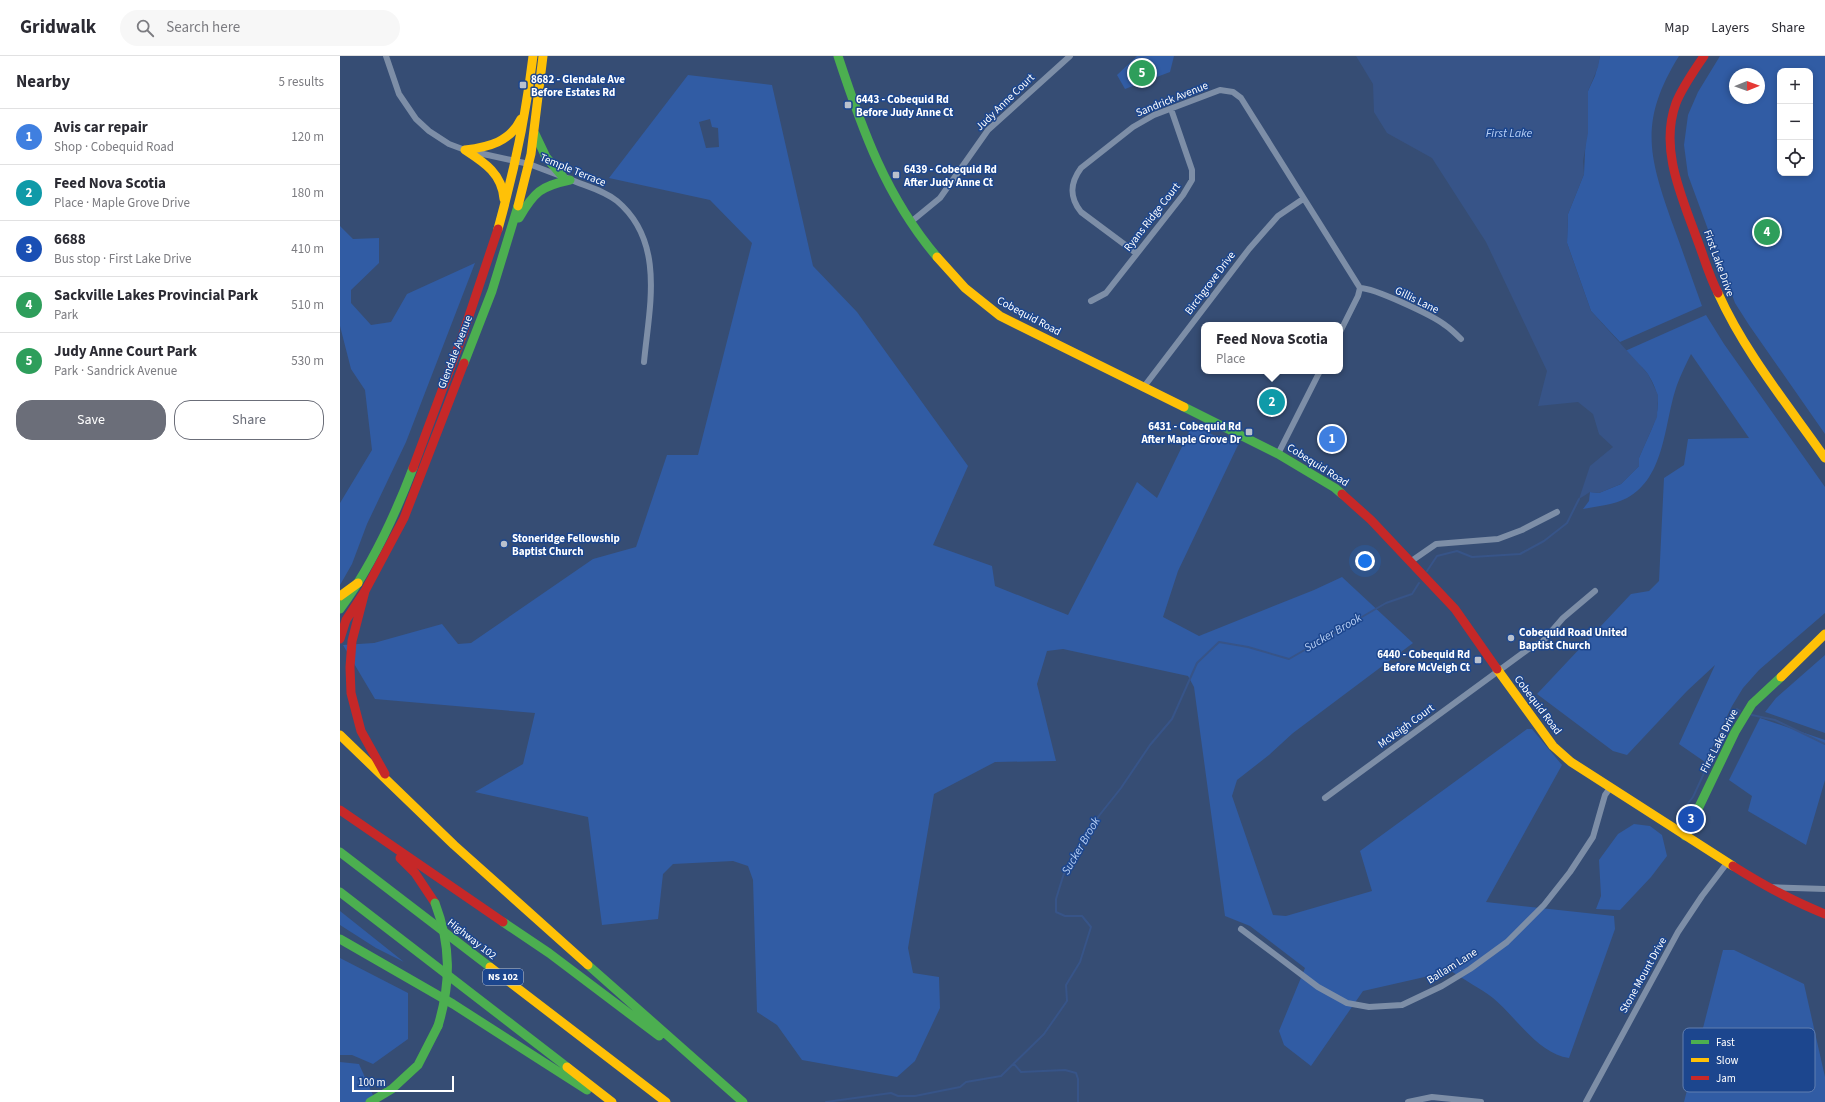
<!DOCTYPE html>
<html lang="en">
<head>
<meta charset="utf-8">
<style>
	body { margin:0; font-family:"Source Sans 3",sans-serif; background:#f7f7f7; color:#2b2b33 }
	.controls { position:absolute; right:12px; top:12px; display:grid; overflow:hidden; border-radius:8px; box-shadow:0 2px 6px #0003 }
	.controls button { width:36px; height:36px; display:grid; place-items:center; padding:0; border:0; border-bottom:1px solid #e1e1e2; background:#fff; color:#2b2b33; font:20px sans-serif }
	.compass { position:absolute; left:1389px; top:12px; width:36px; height:36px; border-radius:50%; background:#fff; box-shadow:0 2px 6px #0003; rotate:89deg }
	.scale { position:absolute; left:12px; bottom:10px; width:102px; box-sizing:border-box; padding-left:4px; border:2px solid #fff; border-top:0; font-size:11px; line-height:14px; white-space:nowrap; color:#fff; -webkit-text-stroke:3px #1c468e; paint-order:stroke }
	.you { position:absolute; left:1025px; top:505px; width:14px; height:14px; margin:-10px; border:3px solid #fff; border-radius:50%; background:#1a73e8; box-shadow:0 0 0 6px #1a73e833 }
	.badge { display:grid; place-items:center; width:26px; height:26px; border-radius:50%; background:#6b6e79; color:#fff; font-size:13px; font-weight:700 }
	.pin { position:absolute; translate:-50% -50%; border:2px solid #fff; box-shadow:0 1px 4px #0006 }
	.popup { position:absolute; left:861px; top:266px; width:142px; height:52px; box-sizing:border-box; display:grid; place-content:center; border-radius:8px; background:#fff; filter:drop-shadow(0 1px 3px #0005); font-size:13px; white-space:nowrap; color:#7c7c81 }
	.popup b { font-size:15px; color:#2b2b33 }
	.popup::after { content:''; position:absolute; left:50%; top:100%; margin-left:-8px; border:8px solid transparent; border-top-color:#fff }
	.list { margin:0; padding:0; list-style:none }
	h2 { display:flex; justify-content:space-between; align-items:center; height:52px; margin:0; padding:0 16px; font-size:17px }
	h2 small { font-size:13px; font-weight:400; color:#7c7c81 }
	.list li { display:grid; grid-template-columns:26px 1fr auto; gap:12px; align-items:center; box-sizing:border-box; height:56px; padding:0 16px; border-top:1px solid #e1e1e2 }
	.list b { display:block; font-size:15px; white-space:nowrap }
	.list p { margin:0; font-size:13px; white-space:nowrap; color:#7c7c81 }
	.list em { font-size:13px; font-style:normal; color:#7c7c81 }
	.actions { display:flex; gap:8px; padding:12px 16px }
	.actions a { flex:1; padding:9px 0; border:1px solid #6b6e79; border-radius:16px; text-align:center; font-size:14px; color:#6b6e79 }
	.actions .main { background:#6b6e79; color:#fff }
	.icon { flex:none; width:22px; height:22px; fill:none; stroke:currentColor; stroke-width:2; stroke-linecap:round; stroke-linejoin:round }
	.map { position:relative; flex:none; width:1485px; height:1046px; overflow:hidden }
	header { display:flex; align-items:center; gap:24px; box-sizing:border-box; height:56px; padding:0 20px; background:#fff; border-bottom:1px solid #e1e1e2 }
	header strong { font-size:19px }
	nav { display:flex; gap:22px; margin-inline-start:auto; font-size:14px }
	.search { width:280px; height:36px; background:#f7f7f7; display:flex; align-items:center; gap:10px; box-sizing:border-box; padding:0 14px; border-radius:22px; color:#7c7c81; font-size:15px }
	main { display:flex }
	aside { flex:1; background:#fff }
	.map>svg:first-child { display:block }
</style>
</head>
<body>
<header>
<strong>Gridwalk</strong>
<div class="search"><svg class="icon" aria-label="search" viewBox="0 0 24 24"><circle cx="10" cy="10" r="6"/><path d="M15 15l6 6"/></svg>Search here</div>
<nav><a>Map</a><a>Layers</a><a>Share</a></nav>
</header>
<main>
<aside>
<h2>Nearby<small>5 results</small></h2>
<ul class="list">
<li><span class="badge" style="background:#3f7fe0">1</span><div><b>Avis car repair</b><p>Shop · Cobequid Road</p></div><em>120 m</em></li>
<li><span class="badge" style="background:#0f9aa8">2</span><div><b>Feed Nova Scotia</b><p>Place · Maple Grove Drive</p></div><em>180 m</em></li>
<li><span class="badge" style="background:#1a4fb4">3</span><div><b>6688</b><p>Bus stop · First Lake Drive</p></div><em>410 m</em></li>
<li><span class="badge" style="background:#2e9e5b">4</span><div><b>Sackville Lakes Provincial Park</b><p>Park</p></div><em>510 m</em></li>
<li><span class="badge" style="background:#2e9e5b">5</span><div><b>Judy Anne Court Park</b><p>Park · Sandrick Avenue</p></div><em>530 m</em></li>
</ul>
<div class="actions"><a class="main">Save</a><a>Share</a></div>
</aside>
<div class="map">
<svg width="1485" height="1046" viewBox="0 0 1485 1046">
	<rect width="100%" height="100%" fill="#364d74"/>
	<path fill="#315ca4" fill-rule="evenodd" d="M 797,0 L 834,0 L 830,16 L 785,33 L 777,19 Z
		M 1260,0 L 1339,0 C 1298,66 1309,101 1333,169 C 1343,196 1352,223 1362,250 L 1280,286 L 1251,255 L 1227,187 L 1228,158 L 1244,118 L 1248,35 L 1255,20 Z
		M 1380,0 L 1485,0 L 1485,378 L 1409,269 L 1395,247 L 1348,119 L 1344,89 L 1348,59 L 1358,36 ZM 1440,15 L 1470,15 L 1470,117 L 1440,117 ZM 1395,18 L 1419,18 L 1419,42 L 1395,42 Z
		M 348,19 L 432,29 L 473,210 L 517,256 L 628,410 L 593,489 L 652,510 L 655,530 L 728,559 L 797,426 L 817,442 L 852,370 L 898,389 L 838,515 L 823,561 L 859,580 L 974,534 L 1002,521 L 1073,587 L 953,677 L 929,699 L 897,724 L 892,740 L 933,859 L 946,860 L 1032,835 L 1020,795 L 1187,673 L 1192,673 L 1222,709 L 1146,846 L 1274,860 L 1275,873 L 1229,1002 C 1198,998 1176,961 1153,942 C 1140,932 1124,924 1111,915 L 1023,935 L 971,1010 L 944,989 L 939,975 L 965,912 L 910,870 L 885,860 L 854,631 L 848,620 L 723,593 L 707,595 L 697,628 L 716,705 L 655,706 L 594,738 L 568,892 L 573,917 L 599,921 L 600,952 L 575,1005 L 557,1021 L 462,1004 L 437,969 L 417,956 L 413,824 L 408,810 L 393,805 L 333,808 L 323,818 L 318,863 L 262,869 L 248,761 L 135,736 L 183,708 L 195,657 L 35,643 L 3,589 L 34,587 L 102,568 L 118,588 L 131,587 L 253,503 L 296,491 L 327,399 L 358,399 L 412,187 L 370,144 L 269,122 ZM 370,63 L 372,71 L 378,72 L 379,91 L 366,92 L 359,66 Z
		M 0,170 L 13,183 L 39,182 L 39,207 L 11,234 L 11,247 L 31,269 L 51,266 L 67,238 L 135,207 L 66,386 L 27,468 L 12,508 L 0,529 L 0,447 L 32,394 L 25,334 L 11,313 L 0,270 Z
		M 1366,259 L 1384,288 L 1485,431 L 1485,557 L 1419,614 L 1403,632 L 1392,650 L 1365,706 L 1339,688 L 1375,609 L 1347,635 L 1287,699 L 1273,695 L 1197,638 L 1291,538 L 1309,535 L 1319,525 L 1324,422 L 1344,409 L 1348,383 L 1409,382 L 1351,298 C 1346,308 1341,318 1337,329 C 1324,366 1326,421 1287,442 C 1274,449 1258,450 1243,453 L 1249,445 L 1250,436 L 1259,437 L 1281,428 L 1299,410 L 1299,402 C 1311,371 1330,350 1307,317 C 1301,309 1292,303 1285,295 Z
		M 1485,599 L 1485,677 L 1425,656 L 1436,642 Z
		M 1420,662 L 1485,684 L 1485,724 L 1466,789 L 1408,755 L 1412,740 L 1389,724 Z
		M 1294,768 L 1310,770 L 1322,779 L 1327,800 L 1311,821 L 1280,854 L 1256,853 L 1261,840 L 1259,804 L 1278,778 Z
		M 0,855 L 64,906 L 36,892 L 0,869 Z
		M 1383,894 L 1394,894 L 1464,928 L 1485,1021 L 1485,1046 L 1344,1046 Z
		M 0,902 L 68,937 L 68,983 L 33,1008 L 12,999 L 0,999 Z
		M 0,1006 L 19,1008 L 36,1046 L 0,1046 Z"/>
	<path fill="#375488" d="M 1016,0 L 1260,0 L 1258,11 L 1248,35 L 1248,77 L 1243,105 L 1244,118 L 1228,158 L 1227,187 L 1251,255 L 1308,318 L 1318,339 L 1317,361 L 1299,402 L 1299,410 L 1281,428 L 1259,437 L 1250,436 L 1239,443 L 1250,410 L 1273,391 L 1259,378 L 1253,358 L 1238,346 L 1198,350 L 1207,315 L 1146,186 L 1092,102 L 1047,77 L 1034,56 L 1033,28 Z"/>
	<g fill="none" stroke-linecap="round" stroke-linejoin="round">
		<path stroke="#375488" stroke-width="2" d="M 1087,515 L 1097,500 L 1117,495 L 1132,501 L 1180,498 L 1204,485 L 1227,467 L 1239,443
			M 1412,659 L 1435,664 L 1485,688
			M 1338,767 L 1343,754 L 1353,741 L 1391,659 L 1397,653 L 1400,655
			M 674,1008 L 681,1016 L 725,1014 L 736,1017 L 738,1023 L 738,1046
			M 486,1046 L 551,1037 L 558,1040 L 575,1040 L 620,1031 L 626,1026 L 661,1020 L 704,978 L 727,945 L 726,929 L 740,906 L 751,871 L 742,860 L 725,860 L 716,856 L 716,843 L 725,814 L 738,797 L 758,761 L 781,732 L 810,689 L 832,663 L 857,607 L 879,586 L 908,591 L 949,603 L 1046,547 L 1072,538 L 1079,527"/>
		<path stroke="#7d8ea7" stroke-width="6" d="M 46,0 L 59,38 L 76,63 L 89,75 L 109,88 L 125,94 L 189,108 L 218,119
			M 227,122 C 244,130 262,133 277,145 C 326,186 309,252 304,306
			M 572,165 L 600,142 L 648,74 L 730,0
			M 796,197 L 741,156 C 729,141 730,127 741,112 L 793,71 L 814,59 L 880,34 L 893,36 L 901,42 L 1020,232 L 1018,240 L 1000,276
			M 1020,232 C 1034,232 1092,259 1105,269 C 1111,273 1116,278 1121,283
			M 751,245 L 766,237 L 843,139 L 852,124 L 852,114 L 831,53
			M 803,332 L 909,193 L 938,160 L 963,143
			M 938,398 L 980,315
			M 1070,506 L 1096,488 L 1158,483 L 1182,474 L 1217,456
			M 985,742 L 1187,594 L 1203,585 L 1223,562 L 1255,535
			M 1427,831 L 1485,833
			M 901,873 L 978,931 L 1007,947 L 1029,951 L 1062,949 L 1102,930 L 1130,913 L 1167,886 L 1204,849 L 1230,816 L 1253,781 L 1265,739 L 1270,732
			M 1068,1046 L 1092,1041 L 1141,1046
			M 1246,1046 L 1338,876 L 1362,840 L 1387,807"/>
		<path stroke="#4caf50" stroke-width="9" d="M 498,0 C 522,73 546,141 597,201
			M 195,78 L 206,101 L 223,121
			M 179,162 C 194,136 201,130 230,124
			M 124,307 L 152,235 L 178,150
			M 844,351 L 938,398 L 995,432 L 1002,438
			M 0,553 C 32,510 54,462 73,412
			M 1345,780 L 1395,676 L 1412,648 L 1441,621
			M 0,796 L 150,911
			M 0,836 L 227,1011
			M 163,866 L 209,897 L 319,980
			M 0,883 L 113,948 L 247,1034
			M 248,909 L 403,1046
			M 30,1046 L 52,1033 L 78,1009 L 98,970"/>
		<path stroke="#ffc107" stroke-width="9" d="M 125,94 C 149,91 170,86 181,63
			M 125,94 C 145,107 162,118 164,143
			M 178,150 L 191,98 L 203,0
			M 158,173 C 174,116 186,59 193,0
			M 597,201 L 625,232 L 660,260 L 844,351
			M 1378,237 C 1405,297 1448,349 1485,402
			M 0,540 L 18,527
			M 1157,613 L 1213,690 L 1231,706 L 1393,810
			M 1441,621 L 1485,578
			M 0,679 L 114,789 L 248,909
			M 150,911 L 326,1046
			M 227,1011 L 272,1046"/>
		<path stroke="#c62828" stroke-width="9" d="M 1364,0 C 1354,15 1343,30 1336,47 C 1319,93 1342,141 1357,183 C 1364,201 1369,220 1378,237
			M 73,412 L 122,281 L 158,173
			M 1002,438 L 1031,464 L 1115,553 L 1157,613
			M 25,535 L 12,585 L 10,611 L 11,637 L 21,675 L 45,718
			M 0,583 L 6,564 L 25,535 L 64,462 L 124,307
			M 0,754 L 163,866
			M 60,802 L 75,817 L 95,847
			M 1393,810 C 1423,829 1452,845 1485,858"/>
		<path stroke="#4caf50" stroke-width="9" d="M 95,847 C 111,889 111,927 98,970"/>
	</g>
	<g fill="#b9c1ce" stroke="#1c468e" stroke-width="1.5">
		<rect x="179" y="25" width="8" height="8" rx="2"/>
		<rect x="504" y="45" width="8" height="8" rx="2"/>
		<rect x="552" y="115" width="8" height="8" rx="2"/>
		<rect x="905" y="372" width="8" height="8" rx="2"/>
		<circle cx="164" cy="488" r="4"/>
		<circle cx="1171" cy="582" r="4"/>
		<rect x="1134" y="600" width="8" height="8" rx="2"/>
	</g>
	<g text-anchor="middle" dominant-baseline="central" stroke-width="3" stroke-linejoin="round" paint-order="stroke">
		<rect fill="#1c468e" stroke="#bbc8dd" stroke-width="1" x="143" y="913" width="40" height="16" rx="3"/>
		<g font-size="10" font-weight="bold" fill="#fff">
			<text x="163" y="921">NS 102</text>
		</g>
		<g font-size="11" font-weight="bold" fill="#fff" stroke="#1c468e" text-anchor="start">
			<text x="191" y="23">8682 - Glendale Ave<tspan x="191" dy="13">Before Estates Rd</tspan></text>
			<text x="516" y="43">6443 - Cobequid Rd<tspan x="516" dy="13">Before Judy Anne Ct</tspan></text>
			<text x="564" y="113">6439 - Cobequid Rd<tspan x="564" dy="13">After Judy Anne Ct</tspan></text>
			<text x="901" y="370" text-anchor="end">6431 - Cobequid Rd<tspan x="901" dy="13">After Maple Grove Dr</tspan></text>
			<text x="172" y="482">Stoneridge Fellowship<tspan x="172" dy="13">Baptist Church</tspan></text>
			<text x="1179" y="576">Cobequid Road United<tspan x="1179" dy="13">Baptist Church</tspan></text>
			<text x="1130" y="598" text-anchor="end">6440 - Cobequid Rd<tspan x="1130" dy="13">Before McVeigh Ct</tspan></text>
		</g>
		<g font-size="11" fill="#fff" stroke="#1c468e">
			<text transform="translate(832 43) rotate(-22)">Sandrick Avenue</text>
			<text transform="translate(665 46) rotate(-44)">Judy Anne Court</text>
			<text transform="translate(233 114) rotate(22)">Temple Terrace</text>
			<text transform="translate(812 161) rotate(-52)">Ryans Ridge Court</text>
			<text transform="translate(1379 207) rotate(70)">First Lake Drive</text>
			<text transform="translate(870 227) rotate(-53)">Birchgrove Drive</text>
			<text transform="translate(1077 244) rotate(26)">Gillis Lane</text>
			<text transform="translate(689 260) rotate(28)">Cobequid Road</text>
			<text transform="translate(115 296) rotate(-69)">Glendale Avenue</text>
			<text transform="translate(978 409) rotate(32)">Cobequid Road</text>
			<text transform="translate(1198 649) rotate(53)">Cobequid Road</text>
			<text transform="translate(1066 670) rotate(-36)">McVeigh Court</text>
			<text transform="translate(1379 685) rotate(-63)">First Lake Drive</text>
			<text transform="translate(132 883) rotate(38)">Highway 102</text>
			<text transform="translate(1112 910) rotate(-32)">Ballam Lane</text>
			<text transform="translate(1303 919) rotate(-61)">Stone Mount Drive</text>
		</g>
		<g font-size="12" font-style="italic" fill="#b6cef4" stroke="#1c468e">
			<text x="1169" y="77">First Lake</text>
			<text transform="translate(993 577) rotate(-30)">Sucker Brook</text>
			<text transform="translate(741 790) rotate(-60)">Sucker Brook</text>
		</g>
	</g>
	<rect x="1343" y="972" width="132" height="64" rx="6" fill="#1c468e" stroke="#607eb0" stroke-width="1"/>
	<rect x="1351" y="984" width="18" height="4" fill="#4caf50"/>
	<rect x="1351" y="1002" width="18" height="4" fill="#ffc107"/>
	<rect x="1351" y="1020" width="18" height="4" fill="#c62828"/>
	<g font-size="11" fill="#fff">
		<text x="1376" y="990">Fast</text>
		<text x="1376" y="1008">Slow</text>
		<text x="1376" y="1026">Jam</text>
	</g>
</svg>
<div class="controls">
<button>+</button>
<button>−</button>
<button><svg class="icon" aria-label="locate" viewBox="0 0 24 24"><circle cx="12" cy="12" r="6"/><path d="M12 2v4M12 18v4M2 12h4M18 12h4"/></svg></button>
</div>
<svg class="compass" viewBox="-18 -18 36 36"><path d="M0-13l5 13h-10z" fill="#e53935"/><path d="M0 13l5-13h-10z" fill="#7c7c81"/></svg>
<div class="scale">100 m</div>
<div class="you"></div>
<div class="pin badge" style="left:992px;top:383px;background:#3f7fe0">1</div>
<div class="pin badge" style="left:932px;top:346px;background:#0f9aa8">2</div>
<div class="popup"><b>Feed Nova Scotia</b>Place</div>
<div class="pin badge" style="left:1351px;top:763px;background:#1a4fb4">3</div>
<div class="pin badge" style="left:1427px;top:176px;background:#2e9e5b">4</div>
<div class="pin badge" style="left:802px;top:17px;background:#2e9e5b">5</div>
</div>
</main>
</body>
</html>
